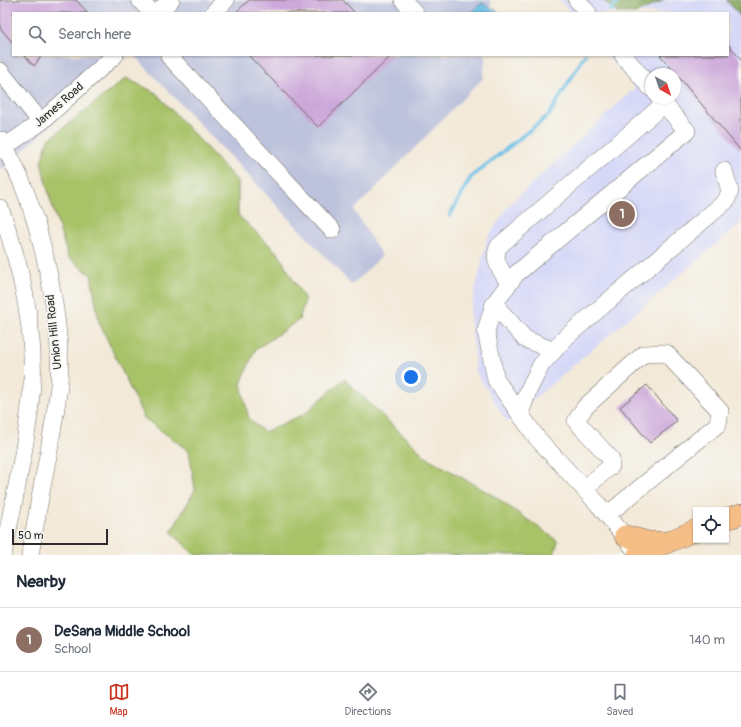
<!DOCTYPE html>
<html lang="en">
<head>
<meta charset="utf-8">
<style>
	body { margin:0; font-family:Pangolin,sans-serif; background:#f2f2f3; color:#1f2937 }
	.controls { position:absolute; right:12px; bottom:12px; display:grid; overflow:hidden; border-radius:0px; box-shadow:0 1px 3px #0004 }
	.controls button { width:36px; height:36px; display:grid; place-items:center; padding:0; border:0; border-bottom:1px solid #e0e1e3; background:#fff; color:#1f2937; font:20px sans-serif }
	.compass { position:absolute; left:645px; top:68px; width:36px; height:36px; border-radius:50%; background:#fff; box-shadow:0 1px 3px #0004; rotate:140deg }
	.scale { position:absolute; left:12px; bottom:10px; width:96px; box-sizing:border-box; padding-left:4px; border:2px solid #2b2b2b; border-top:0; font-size:11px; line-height:14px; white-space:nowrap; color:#2b2b2b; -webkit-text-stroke:3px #f6f6f2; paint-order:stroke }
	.you { position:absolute; left:411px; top:377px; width:14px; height:14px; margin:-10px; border:3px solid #fff; border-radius:50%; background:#1a73e8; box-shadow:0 0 0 6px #1a73e833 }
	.badge { display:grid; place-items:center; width:26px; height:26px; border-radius:50%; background:#c8321e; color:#fff; font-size:13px; font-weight:700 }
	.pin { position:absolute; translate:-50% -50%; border:2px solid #fff; box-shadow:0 1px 4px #0006 }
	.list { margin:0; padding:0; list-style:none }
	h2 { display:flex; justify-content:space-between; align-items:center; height:52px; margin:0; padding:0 16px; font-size:17px }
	h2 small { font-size:13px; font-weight:400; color:#747a83 }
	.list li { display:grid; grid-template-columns:26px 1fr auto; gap:12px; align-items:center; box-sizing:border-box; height:64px; padding:0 16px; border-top:1px solid #e0e1e3 }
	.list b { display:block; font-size:15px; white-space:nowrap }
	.list p { margin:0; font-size:13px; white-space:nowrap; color:#747a83 }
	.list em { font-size:13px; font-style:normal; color:#747a83 }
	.icon { flex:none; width:22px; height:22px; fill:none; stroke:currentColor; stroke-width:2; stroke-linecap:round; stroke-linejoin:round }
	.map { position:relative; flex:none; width:741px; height:555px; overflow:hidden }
	.search { position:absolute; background:#fff; box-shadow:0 1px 3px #0004; left:12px; right:12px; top:12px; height:44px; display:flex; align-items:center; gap:10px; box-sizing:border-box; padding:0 14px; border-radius:0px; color:#747a83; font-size:15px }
	.sheet { height:116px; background:#fff }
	nav { display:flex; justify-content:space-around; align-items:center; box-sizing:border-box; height:56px; border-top:1px solid #e0e1e3; background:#fff; font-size:11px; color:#747a83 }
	nav a { display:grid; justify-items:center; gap:2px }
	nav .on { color:#c8321e }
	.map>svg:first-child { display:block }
</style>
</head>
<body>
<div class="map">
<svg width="741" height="555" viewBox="0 0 741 555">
	<defs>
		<pattern id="forest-crowns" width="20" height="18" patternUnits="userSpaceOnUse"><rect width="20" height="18" fill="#86a85c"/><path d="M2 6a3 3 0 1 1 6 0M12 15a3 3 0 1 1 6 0" fill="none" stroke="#6e894c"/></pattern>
		<pattern id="water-ripples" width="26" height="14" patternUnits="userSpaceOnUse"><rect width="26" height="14" fill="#6bc0e7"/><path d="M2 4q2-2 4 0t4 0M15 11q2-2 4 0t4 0" fill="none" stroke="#589cbb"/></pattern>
	</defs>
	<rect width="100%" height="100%" fill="#f6f6f2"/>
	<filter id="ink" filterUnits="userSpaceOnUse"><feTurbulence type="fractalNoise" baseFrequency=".025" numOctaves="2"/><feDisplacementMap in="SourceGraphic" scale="8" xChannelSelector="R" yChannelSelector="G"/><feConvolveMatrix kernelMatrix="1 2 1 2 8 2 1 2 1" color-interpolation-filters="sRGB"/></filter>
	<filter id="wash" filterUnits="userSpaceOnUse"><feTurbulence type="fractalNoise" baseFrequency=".012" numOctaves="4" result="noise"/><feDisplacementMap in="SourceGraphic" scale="16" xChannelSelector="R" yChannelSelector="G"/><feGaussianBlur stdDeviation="0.9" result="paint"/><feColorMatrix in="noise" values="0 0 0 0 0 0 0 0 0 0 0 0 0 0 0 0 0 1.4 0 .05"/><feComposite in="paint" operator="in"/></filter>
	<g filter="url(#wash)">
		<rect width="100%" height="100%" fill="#f3e9d8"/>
		<path fill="#d6d8f8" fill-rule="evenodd" d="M 559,0 L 741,0 L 741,223 L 507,422 L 476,372 L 470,313 L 487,239 L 509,205 L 635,88 L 607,55 L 728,55 L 728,13 L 571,13 ZM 651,74 L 675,74 L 675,98 L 651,98 Z"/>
		<path fill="#bec3dd" d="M 0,0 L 491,0 L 490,13 L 13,13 L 13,55 L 128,55 L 5,167 L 0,169 Z
			M 134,55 L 486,55 L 483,78 L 354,210 L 382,256 L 352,285 Z"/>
		<path fill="#a8c268" stroke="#6a764a" d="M 126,78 L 156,93 L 238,182 L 238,215 L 278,253 L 305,300 L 299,320 L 255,350 L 241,384 L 249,419 L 264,432 L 304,414 L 344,379 L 426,457 L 494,496 L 558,541 L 554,555 L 195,555 L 171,532 L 195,490 L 189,451 L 144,418 L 99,322 L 91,275 L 68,257 L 49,195 L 41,162 L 48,140 Z"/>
		<path fill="url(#forest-crowns)" stroke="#586a44" d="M 603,0 L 664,0 L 637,13 L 617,13 Z
			M 726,0 L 741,0 L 741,17 Z"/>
		<path fill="url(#water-ripples)" stroke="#4b7689" d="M 482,3 L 499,12 L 500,13 L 470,13 Z"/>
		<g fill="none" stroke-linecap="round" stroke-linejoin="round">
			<path stroke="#6bc0e7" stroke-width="4" d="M 611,10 L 619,0
				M 450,215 L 471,177 L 549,115 L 585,55"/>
		</g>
		<g id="blocks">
			<path fill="#cca7da" d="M 0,0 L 76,0 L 88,13 L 13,13 L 13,43 L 0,28 Z
				M 249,0 L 343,0 L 355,13 L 235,13 Z
				M 728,44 L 741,60 L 741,151 L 660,55 L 728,55 Z
				M 24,55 L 42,55 L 34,66 Z
				M 248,55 L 392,55 L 318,127 Z
				M 647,385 L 677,421 L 650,443 L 620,407 Z"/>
		</g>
	</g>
	<g filter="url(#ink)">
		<use href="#blocks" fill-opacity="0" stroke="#716e68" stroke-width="1"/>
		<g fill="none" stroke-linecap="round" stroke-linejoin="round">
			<g stroke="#716e68" stroke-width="18">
				<path id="minor" d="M 140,0 L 152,13
					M 403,0 L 415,13
					M 577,0 L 588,13
					M 157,13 L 171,0
					M 213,13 L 226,0
					M 170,55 L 169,56 L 332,230
					M 623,55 L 651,88
					M 0,71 L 41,122
					M 0,140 C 38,198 63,317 59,385 C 57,407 52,429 49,451 C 42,485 36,520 30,555
					M 0,150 L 41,122 L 115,55
					M 0,208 C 20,262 35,326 32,384 C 28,441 14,498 3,555
					M 509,284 C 502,271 491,260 499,246 L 664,104
					M 494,304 L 525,339 L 554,351
					M 520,414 L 528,391 L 541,365 L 566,337 L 726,201 L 730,191 L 724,171
					M 584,489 L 611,466 L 611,459 L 576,421 L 585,407 L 644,354 L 666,353 L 720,411 L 718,424 L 607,515
					M 633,547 L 598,504 L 537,438 L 496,380 L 486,331 L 494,304 L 516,274 L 687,131 L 659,98"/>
			</g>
			<g stroke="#716e68" stroke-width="22">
				<path id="major" d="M 726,519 L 741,514
					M 625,536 L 648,542 L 665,542
					M 638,555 L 696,530"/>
			</g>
			<use href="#minor" stroke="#fff" stroke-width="17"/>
			<use href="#major" stroke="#f6be87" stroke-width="21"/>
		</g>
	</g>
	<g text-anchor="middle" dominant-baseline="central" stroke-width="3.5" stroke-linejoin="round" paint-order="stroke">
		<g font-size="12" fill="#2b2b2b" stroke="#f6f6f2">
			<text transform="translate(59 105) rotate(-41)">James Road</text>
			<text transform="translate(54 332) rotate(-96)">Union Hill Road</text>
		</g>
	</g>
</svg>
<div class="controls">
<button><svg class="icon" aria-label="locate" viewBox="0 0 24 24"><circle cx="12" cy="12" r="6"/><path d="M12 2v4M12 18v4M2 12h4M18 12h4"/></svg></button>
</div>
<svg class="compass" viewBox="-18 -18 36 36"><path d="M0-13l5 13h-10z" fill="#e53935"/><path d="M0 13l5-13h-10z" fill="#747a83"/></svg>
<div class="scale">50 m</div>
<div class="you"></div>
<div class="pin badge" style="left:622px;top:214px;background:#8d6e63">1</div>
<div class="search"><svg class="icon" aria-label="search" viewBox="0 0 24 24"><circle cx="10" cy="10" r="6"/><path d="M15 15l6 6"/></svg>Search here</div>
</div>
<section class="sheet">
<h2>Nearby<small></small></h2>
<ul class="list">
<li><span class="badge" style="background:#8d6e63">1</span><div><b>DeSana Middle School</b><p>School</p></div><em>140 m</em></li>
</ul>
</section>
<nav>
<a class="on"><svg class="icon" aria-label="map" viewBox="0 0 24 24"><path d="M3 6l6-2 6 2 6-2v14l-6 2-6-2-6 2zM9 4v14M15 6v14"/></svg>Map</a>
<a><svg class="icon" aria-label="directions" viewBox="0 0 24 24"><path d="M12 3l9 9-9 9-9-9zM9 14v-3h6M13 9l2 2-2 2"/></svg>Directions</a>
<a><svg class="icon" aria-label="saved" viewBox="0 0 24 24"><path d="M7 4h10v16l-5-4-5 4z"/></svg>Saved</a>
</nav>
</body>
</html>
